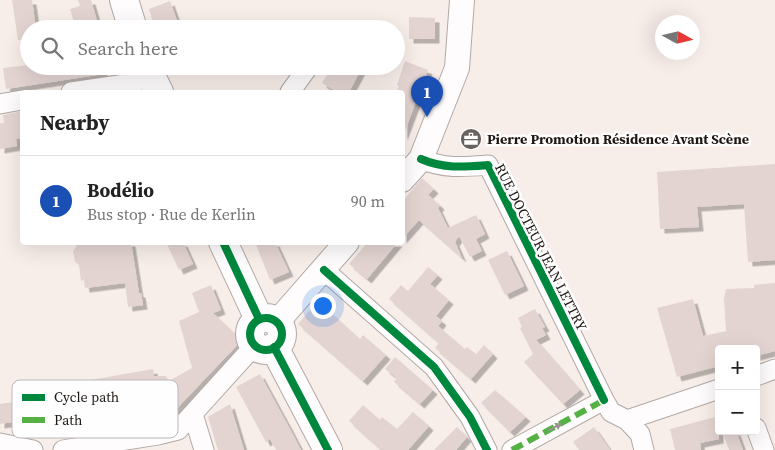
<!DOCTYPE html>
<html lang="en">
<head>
<meta charset="utf-8">
<style>
	body { margin:0; font-family:"Source Serif 4",serif; background:#f6f6f6; color:#222 }
	.controls { position:absolute; right:15px; bottom:15px; display:grid; overflow:hidden; border-radius:5px; box-shadow:0 5px 20px #0002 }
	.controls button { width:45px; height:45px; display:grid; place-items:center; padding:0; border:0; border-bottom:1px solid #e0e0e0; background:#fff; color:#222; font:25px sans-serif }
	.compass { position:absolute; left:655px; top:15px; width:45px; height:45px; border-radius:50%; background:#fff; box-shadow:0 5px 20px #0002; rotate:98deg }
	.you { position:absolute; left:322px; top:305px; width:18px; height:18px; margin:-12px; border:4px solid #fff; border-radius:50%; background:#1a73e8; box-shadow:0 0 0 8px #1a73e833 }
	.badge { display:grid; place-items:center; width:32px; height:32px; border-radius:50%; background:#1a73e8; color:#fff; font-size:16px; font-weight:700 }
	.pin { position:absolute; translate:-50% -41px; filter:drop-shadow(0 1px 2px #0008) }
	.pin::after { content:''; position:absolute; top:26px; width:18px; height:15px; background:inherit; clip-path:polygon(0 0,100% 0,50% 100%) }
	.list { margin:0; padding:0; list-style:none }
	h2 { display:flex; justify-content:space-between; align-items:center; height:65px; margin:0; padding:0 20px; font-size:21px }
	h2 small { font-size:16px; font-weight:400; color:#767676 }
	.list li { display:grid; grid-template-columns:32px 1fr auto; gap:15px; align-items:center; box-sizing:border-box; height:90px; padding:0 20px; border-top:1px solid #e0e0e0 }
	.list b { display:block; font-size:19px; white-space:nowrap }
	.list p { margin:0; font-size:16px; white-space:nowrap; color:#767676 }
	.list em { font-size:16px; font-style:normal; color:#767676 }
	.icon { flex:none; width:28px; height:28px; fill:none; stroke:currentColor; stroke-width:2; stroke-linecap:round; stroke-linejoin:round }
	.map { position:relative; flex:none; width:775px; height:450px; overflow:hidden }
	.search { position:absolute; background:#fff; box-shadow:0 5px 20px #0002; left:20px; top:20px; width:385px; height:55px; display:flex; align-items:center; gap:12px; box-sizing:border-box; padding:0 18px; border-radius:28px; color:#767676; font-size:19px }
	.panel { position:absolute; background:#fff; box-shadow:0 5px 20px #0002; left:20px; top:90px; width:385px; height:155px; border-radius:5px }
	.map>svg:first-child { display:block }
</style>
</head>
<body>
<div class="map">
<svg width="775" height="450" viewBox="0 0 775 450">
	<defs>
		<filter id="shadow"><feDropShadow dx="4.5" dy="4.5" stdDeviation="0" flood-color="#0004"/></filter>
	</defs>
	<rect width="100%" height="100%" fill="#f8eee9"/>
	<path fill="#e3d4d1" filter="url(#shadow)" d="M 12,0 L 32,0 L 36,29 L 29,29 L 29,38 L 18,40 Z
		M 78,0 L 91,0 L 98,24 L 76,29 L 70,9 L 80,6 Z
		M 170,1 L 180,29 L 155,29 L 149,9 Z
		M 409,17 L 435,18 L 435,39 L 409,39 Z
		M 405,61 L 428,70 L 403,136 L 402,92 L 396,92 L 399,86 L 397,85 Z
		M 29,65 L 29,66 L 103,66 L 103,74 L 6,89 L 3,68 Z
		M 333,66 L 363,66 L 349,92 L 337,92 L 322,83 Z
		M 22,111 L 22,138 L 16,139 L 17,146 L 0,149 L 0,123 L 4,123 L 3,115 Z
		M 775,164 L 775,260 L 748,262 L 744,204 L 697,207 L 699,227 L 660,229 L 657,172 Z
		M 422,178 L 434,189 L 428,195 L 440,205 L 438,208 L 448,228 L 476,215 L 485,234 L 476,239 L 482,251 L 470,257 L 459,236 L 455,242 L 462,258 L 419,220 L 402,239 L 402,202 Z
		M 76,242 L 131,242 L 139,293 L 141,293 L 143,305 L 128,307 L 125,283 L 85,288 L 84,280 L 81,281 L 79,265 L 75,262 L 73,251 L 76,247 Z
		M 166,242 L 183,242 L 193,264 L 179,270 Z
		M 255,242 L 275,242 L 289,272 L 270,280 Z
		M 368,242 L 398,242 L 367,279 L 349,264 Z
		M 507,251 L 524,286 L 505,295 L 488,260 Z
		M 428,267 L 438,275 L 430,284 L 449,300 L 436,316 L 442,321 L 438,326 L 465,349 L 467,347 L 476,354 L 484,345 L 493,354 L 471,379 L 435,348 L 439,343 L 389,299 L 401,285 L 408,291 Z
		M 775,283 L 775,351 L 756,356 L 756,349 L 719,349 L 719,366 L 677,377 L 657,308 L 693,299 L 703,336 L 726,331 L 724,299 L 726,289 L 754,288 L 754,285 Z
		M 211,285 L 221,310 L 213,313 L 242,340 L 164,422 L 162,422 L 158,399 L 0,424 L 0,404 L 26,400 L 26,397 L 40,394 L 40,391 L 57,389 L 56,386 L 153,369 L 154,376 L 166,376 L 169,381 L 192,368 L 179,321 L 199,312 L 192,293 Z
		M 318,301 L 360,339 L 363,335 L 386,355 L 363,381 L 298,324 Z
		M 535,309 L 545,327 L 542,328 L 546,335 L 536,340 L 580,390 L 563,404 L 524,362 L 533,354 L 520,328 L 522,327 L 518,318 Z
		M 395,357 L 433,390 L 420,404 L 394,382 L 397,378 L 385,369 Z
		M 260,374 L 290,429 L 301,450 L 276,450 L 270,439 L 266,442 L 236,387 Z
		M 495,390 L 526,417 L 510,432 L 481,403 Z
		M 230,404 L 244,450 L 218,450 L 208,417 Z
		M 363,405 L 380,420 L 382,417 L 397,429 L 413,412 L 429,426 L 408,450 L 381,450 L 349,421 Z
		M 719,416 L 719,439 L 700,443 L 701,450 L 675,450 L 670,429 Z
		M 457,427 L 467,437 L 456,450 L 434,450 Z
		M 594,427 L 610,450 L 579,450 L 573,442 Z
		M 722,431 L 736,431 L 743,450 L 729,450 Z"/>
	<g fill="none" stroke-linecap="round" stroke-linejoin="round">
		<g stroke="#b2a9a5" stroke-width="21">
			<path id="minor" d="M 71,92 L 133,83 L 149,76
				M 290,92 L 309,66
				M 0,104 L 22,100
				M 421,159 C 444,169 464,167 488,165 L 604,400 L 611,412 L 627,420 L 640,434 L 644,450
				M 324,270 L 434,367 L 470,417 L 487,450
				M 756,376 L 775,369
				M 193,414 L 204,450
				M 627,420 L 719,389
				M 756,428 L 764,450
				M 0,443 L 33,450
				M 63,450 L 158,435 L 178,430 L 255,345
				M 512,450 L 604,400"/>
		</g>
		<g stroke="#b2a9a5" stroke-width="26">
			<path id="tertiary" d="M 402,180 L 421,159 L 457,68 L 462,0
				M 277,322 L 347,242"/>
		</g>
		<g stroke="#b2a9a5" stroke-width="30">
			<path id="secondary" d="M 124,0 L 133,29
				M 146,66 L 159,92
				M 223,242 L 259,319
				M250 334a16 16 0 1 1 32 0a16 16 0 1 1-32 0Z
				M 274,347 L 328,450"/>
		</g>
		<use href="#minor" stroke="#fefcfc" stroke-width="19"/>
		<use href="#tertiary" stroke="#fefcfc" stroke-width="24"/>
		<use href="#secondary" stroke="#fefcfc" stroke-width="28"/>
		<path stroke="#55b144" stroke-width="6" stroke-dasharray="12 6" stroke-linecap="butt" d="M 512,450 L 604,400"/>
		<g stroke="#fefefe" stroke-width="11">
			<path id="cycleway" d="M 421,159 C 444,169 464,167 488,165 L 604,400
				M 223,242 L 259,319
				M 324,270 L 434,367 L 470,417 L 487,450
				M250 334a16 16 0 1 1 32 0a16 16 0 1 1-32 0Z
				M 274,347 L 328,450"/>
		</g>
		<use href="#cycleway" stroke="#00873e" stroke-width="8"/>
	</g>
	<defs><path id="oneway-solid" d="M-6-.8H1V-3.2L6.5 0L1 3.2V.8H-6Z" transform="scale(1.25)"/></defs>
	<use fill="#999593" href="#oneway-solid" transform="translate(555 427) rotate(-28)"/>
	<defs>
		<g id="office-disc" transform="scale(1.125)"><circle r="9.5" fill="#6a625e" stroke="#fefefe"/><path d="M-6-3h4V-5.5h4V-3h4V5H-6ZM-1-4.5V-3h2v-1.5ZM-6 0V1H6V0Z" fill="#fff"/></g>
	</defs>
	<g fill-rule="evenodd">
		<use href="#office-disc" x="471" y="139"/>
	</g>
	<g text-anchor="middle" dominant-baseline="central" stroke-width="5" stroke-linejoin="round" paint-order="stroke">
		<g font-size="14" font-weight="bold" fill="#1e1713" stroke="#fefefe" text-anchor="start">
			<text x="487" y="139">Pierre Promotion Résidence Avant Scène</text>
		</g>
		<g font-size="14" fill="#1e1713" stroke="#fefefe">
			<text transform="translate(541 247) rotate(63)">RUE DOCTEUR JEAN LETTRY</text>
		</g>
	</g>
	<rect x="12" y="380" width="166" height="58" rx="8" fill="#fefefe" stroke="#bbb9b8" stroke-width="1"/>
	<rect x="22" y="394" width="23" height="7" fill="#00873e"/>
	<rect x="22" y="417" width="23" height="6" fill="#55b144"/>
	<g font-size="14" fill="#1e1713">
		<text x="54" y="402">Cycle path</text>
		<text x="54" y="425">Path</text>
	</g>
</svg>
<div class="controls">
<button>+</button>
<button>−</button>
</div>
<svg class="compass" viewBox="-18 -18 36 36"><path d="M0-13l5 13h-10z" fill="#e53935"/><path d="M0 13l5-13h-10z" fill="#767676"/></svg>
<div class="you"></div>
<div class="pin badge" style="left:427px;top:117px;background:#1a4fb4">1</div>
<div class="search"><svg class="icon" aria-label="search" viewBox="0 0 24 24"><circle cx="10" cy="10" r="6"/><path d="M15 15l6 6"/></svg>Search here</div>
<section class="panel">
<h2>Nearby<small></small></h2>
<ul class="list">
<li><span class="badge" style="background:#1a4fb4">1</span><div><b>Bodélio</b><p>Bus stop · Rue de Kerlin</p></div><em>90 m</em></li>
</ul>
</section>
</div>
</body>
</html>
